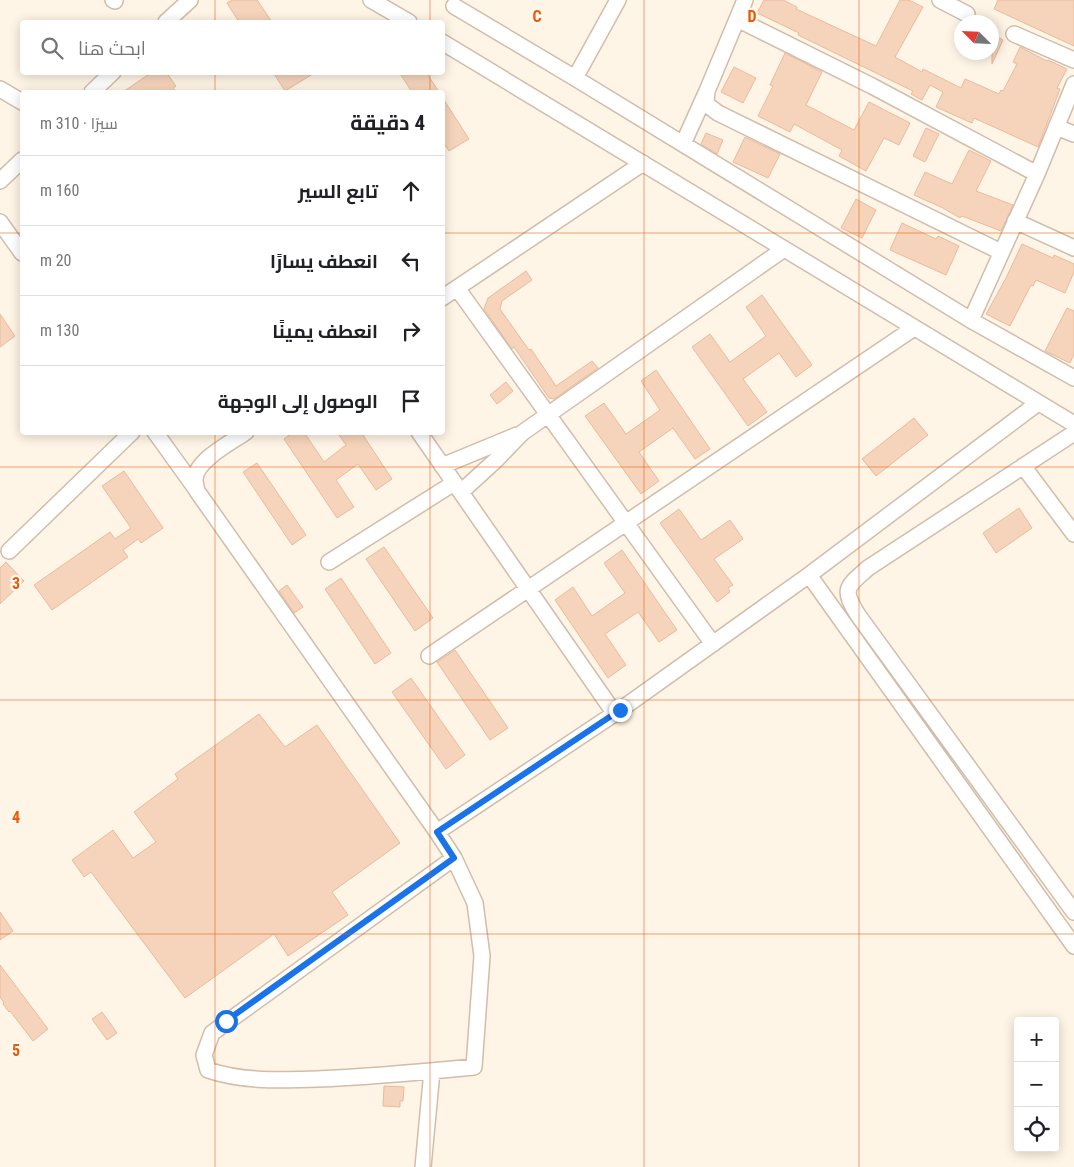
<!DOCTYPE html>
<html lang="ar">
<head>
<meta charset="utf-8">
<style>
	body { margin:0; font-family:"Roboto Condensed",Cairo,sans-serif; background:#f2f2f2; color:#202124; direction:rtl }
	.controls { position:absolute; right:15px; bottom:15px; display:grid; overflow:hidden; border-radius:5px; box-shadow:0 2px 12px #0003 }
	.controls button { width:45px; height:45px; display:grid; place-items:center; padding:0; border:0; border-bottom:1px solid #e0e0e0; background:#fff; color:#202124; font:25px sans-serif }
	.compass { position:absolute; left:954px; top:15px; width:45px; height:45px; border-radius:50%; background:#fff; box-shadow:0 2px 12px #0003; rotate:294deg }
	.stop { position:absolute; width:15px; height:15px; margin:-11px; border:4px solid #1a73e8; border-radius:50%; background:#fff }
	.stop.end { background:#1a73e8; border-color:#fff; box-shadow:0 1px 5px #0008 }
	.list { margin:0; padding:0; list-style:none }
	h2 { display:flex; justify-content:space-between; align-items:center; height:65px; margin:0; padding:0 20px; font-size:21px }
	h2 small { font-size:16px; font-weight:400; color:#757577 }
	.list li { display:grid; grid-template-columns:32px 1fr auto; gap:15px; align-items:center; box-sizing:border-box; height:70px; padding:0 20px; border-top:1px solid #e0e0e0 }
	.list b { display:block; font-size:19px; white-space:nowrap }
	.list em { font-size:16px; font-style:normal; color:#757577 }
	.icon { flex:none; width:28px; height:28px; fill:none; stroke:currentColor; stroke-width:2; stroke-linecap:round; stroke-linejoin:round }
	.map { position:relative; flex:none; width:1074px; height:1167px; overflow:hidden; direction:ltr }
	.search { position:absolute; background:#fff; box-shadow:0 2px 12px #0003; left:20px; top:20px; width:425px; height:55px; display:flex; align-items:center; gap:12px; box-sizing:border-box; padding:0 18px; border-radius:5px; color:#757577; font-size:19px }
	.panel { position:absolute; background:#fff; box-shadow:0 2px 12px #0003; left:20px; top:90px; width:425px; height:345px; border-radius:5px; direction:rtl }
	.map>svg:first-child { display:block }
</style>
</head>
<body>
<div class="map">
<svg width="1074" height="1167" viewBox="0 0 1074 1167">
	<rect width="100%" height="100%" fill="#fef5e6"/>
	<path fill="#f6d4bb" stroke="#ebba99" d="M 232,0 L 257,0 L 272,22 L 239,22 L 227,3 Z
		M 764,0 L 783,0 L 797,7 L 796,9 L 876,46 L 900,0 L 909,0 L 923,7 L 895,57 L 922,72 L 923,69 L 961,88 L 965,79 L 999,94 L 1001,90 L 1003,91 L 1017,64 L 1013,62 L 1020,47 L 1047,61 L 1048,60 L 1067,69 L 1057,88 L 1060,89 L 1038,147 L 974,118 L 972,123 L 936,107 L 943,92 L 930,85 L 922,100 L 911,94 L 913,91 L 798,35 L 799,33 L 757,13 Z
		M 998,0 L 1074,0 L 1074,46 L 994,9 Z
		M 992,34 L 1003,40 L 992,64 Z
		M 785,53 L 822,72 L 806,105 L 854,130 L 869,102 L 910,123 L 899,145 L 884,138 L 866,171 L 839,156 L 842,150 L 794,124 L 790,132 L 758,116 L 773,86 L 770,85 Z
		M 734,67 L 756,78 L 743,103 L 721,92 Z
		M 152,72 L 166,72 L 176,86 L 173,88 L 177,92 L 123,92 Z
		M 273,72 L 316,72 L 285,91 Z
		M 399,72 L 426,72 L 439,92 L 412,92 Z
		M 442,97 L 469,139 L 449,151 L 442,140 Z
		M 926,128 L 939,134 L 925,162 L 913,156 Z
		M 706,133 L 723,140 L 717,154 L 701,144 Z
		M 745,137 L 780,154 L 768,178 L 733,162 Z
		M 969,150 L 991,161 L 976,191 L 1013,205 L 1001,231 L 962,216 L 960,218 L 943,208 L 914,195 L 925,172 L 952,184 Z
		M 856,199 L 876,210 L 862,238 L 841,228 Z
		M 902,223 L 936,239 L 938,236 L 959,246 L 946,275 L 890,250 Z
		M 1022,244 L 1053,258 L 1054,255 L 1074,264 L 1074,272 L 1065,293 L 1036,280 L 1033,286 L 1031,285 L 1010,326 L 986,314 L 1005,280 Z
		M 526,271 L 532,280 L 502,301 L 500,309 L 529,350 L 531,349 L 556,386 L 592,361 L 598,368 L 554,399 L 549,398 L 514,347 L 512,349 L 484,309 L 488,298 Z
		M 762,295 L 812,365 L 796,377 L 779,353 L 743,379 L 767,412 L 748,426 L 692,347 L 710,334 L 730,362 L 766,336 L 746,307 Z
		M 1067,308 L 1074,311 L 1074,354 L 1070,363 L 1045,351 Z
		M 0,314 L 15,336 L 0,347 Z
		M 656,370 L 710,449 L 695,459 L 673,428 L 639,452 L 659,481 L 641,494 L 585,416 L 604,403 L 626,434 L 660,410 L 641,381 Z
		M 506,382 L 513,391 L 497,404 L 490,395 Z
		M 914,418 L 928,435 L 876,476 L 862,459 Z
		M 293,432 L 304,432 L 324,462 L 346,445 L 337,432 L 361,432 L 392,479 L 376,490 L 358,464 L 336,480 L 354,507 L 337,518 L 284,439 Z
		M 257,463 L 306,535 L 292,545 L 243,472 Z
		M 124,471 L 163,528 L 141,543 L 138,539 L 123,550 L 128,557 L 52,610 L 34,585 L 110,532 L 115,539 L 131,528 L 102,486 Z
		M 1019,508 L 1032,528 L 996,553 L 983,533 Z
		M 679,509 L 701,540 L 730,520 L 743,539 L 714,559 L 733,585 L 728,588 L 730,592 L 717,602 L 660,523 Z
		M 384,547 L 433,618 L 415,631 L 366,559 Z
		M 622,550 L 677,630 L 659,642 L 638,612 L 605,634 L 626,665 L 608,678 L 555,600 L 573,587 L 592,616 L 625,593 L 604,563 Z
		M 6,562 L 24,581 L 0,604 L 0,568 Z
		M 341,578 L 391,653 L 375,664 L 325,589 Z
		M 287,585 L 303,607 L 294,613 L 279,591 Z
		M 455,650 L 508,728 L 490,740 L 437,662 Z
		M 411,678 L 465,755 L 446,769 L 392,692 Z
		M 259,714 L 285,747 L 317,725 L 400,843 L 332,892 L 348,915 L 288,956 L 274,934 L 185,998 L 91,872 L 84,877 L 72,860 L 113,830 L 133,858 L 156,842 L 134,812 L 178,779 L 175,774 Z
		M 0,912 L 13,931 L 0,940 Z
		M 0,965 L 48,1029 L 33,1041 L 10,1011 L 9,1012 L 3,1004 L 4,1003 L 0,997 Z
		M 102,1012 L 117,1033 L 107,1040 L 92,1019 Z
		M 384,1086 L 404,1087 L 403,1101 L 400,1101 L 400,1107 L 383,1106 Z"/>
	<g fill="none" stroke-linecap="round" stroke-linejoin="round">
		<g stroke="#d1bdaa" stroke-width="18">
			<path id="minor" d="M 113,0 L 115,1
				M 371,0 L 409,22
				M 745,0 L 707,91 L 706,104 L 718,113 L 1001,252
				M 940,0 L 967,14
				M 454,6 L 575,78 L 974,322
				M 737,19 L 872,86 L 1037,174
				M 166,22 L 190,0
				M 1014,34 L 1074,60
				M 442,42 L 1074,424
				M 575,78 L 618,0
				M 1074,84 L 1037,174 L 972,318 L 974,322 L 1074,378
				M 0,89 L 22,102
				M 92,92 L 113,72
				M 1056,127 L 1074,134
				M 683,144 L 706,93
				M 0,181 L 22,160
				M 1015,221 L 1074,248
				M 0,222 L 22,253
				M 457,288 L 713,644
				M 442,298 L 643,163
				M 155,432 L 196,489
				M 246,432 C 232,442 196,460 195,479 C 195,483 196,487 197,491 L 437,832 L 454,858 L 475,903 L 482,956 L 474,1067 C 422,1072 370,1077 317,1079 C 280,1080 243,1082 208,1070 L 204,1055 L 212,1033 L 454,858
				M 419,432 L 615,714
				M 1074,433 L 868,568 C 847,587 841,588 858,615 L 1074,912
				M 442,466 L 517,435
				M 1023,466 L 1074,534
				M 461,492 L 496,460 L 522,433 L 784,249
				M 9,551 L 132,432
				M 329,562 L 454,483
				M 809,575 L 1074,946
				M 429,656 L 914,328
				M 437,832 L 620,710 L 809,575 L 1038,403
				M 423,1167 L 432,1071"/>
		</g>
		<use href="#minor" stroke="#fff" stroke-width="15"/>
	</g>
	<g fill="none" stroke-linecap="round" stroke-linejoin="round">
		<path stroke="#1a73e8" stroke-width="6" d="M 226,1021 L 454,858 L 437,832 L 620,710"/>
	</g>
	<path fill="none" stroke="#e8590c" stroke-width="1" stroke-opacity="0.55" d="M 215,0 L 215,22M 430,0 L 430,22M 644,0 L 644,1167M 859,0 L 859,1167M 215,72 L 215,92M 430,72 L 430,92M 0,233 L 22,233M 442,233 L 1074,233M 215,432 L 215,1167M 430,432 L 430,1167M 0,467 L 1074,467M 0,700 L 1074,700M 0,934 L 1074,934"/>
	<g font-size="16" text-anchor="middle" font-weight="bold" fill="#e8590c" stroke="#fff9ee" stroke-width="4.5" stroke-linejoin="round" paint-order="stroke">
		<text x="537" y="22">C</text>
		<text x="752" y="22">D</text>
		<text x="16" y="589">3</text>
		<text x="16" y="823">4</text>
		<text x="16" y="1056">5</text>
	</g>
</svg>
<div class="controls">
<button>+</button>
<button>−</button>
<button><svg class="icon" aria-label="locate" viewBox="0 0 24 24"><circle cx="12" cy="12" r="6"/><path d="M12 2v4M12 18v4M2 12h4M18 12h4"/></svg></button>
</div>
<svg class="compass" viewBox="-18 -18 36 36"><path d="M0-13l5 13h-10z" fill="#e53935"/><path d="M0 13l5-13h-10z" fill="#757577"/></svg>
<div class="stop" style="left:226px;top:1021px"></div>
<div class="stop end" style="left:620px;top:710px"></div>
<div class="search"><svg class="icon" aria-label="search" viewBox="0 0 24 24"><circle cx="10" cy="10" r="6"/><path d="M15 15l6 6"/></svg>ابحث هنا</div>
<section class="panel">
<h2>4 دقيقة<small>سيرًا · 310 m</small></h2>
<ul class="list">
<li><svg class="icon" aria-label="ahead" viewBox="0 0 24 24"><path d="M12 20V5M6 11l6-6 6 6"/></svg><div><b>تابع السير</b></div><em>160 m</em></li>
<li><svg class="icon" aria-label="left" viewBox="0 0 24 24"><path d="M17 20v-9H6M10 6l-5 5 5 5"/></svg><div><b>انعطف يسارًا</b></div><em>20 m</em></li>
<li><svg class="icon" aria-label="right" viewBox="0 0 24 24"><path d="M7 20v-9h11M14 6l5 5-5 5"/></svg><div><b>انعطف يمينًا</b></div><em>130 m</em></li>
<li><svg class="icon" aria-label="arrive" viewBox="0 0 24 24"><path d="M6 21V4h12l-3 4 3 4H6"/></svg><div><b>الوصول إلى الوجهة</b></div></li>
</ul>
</section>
</div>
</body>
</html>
